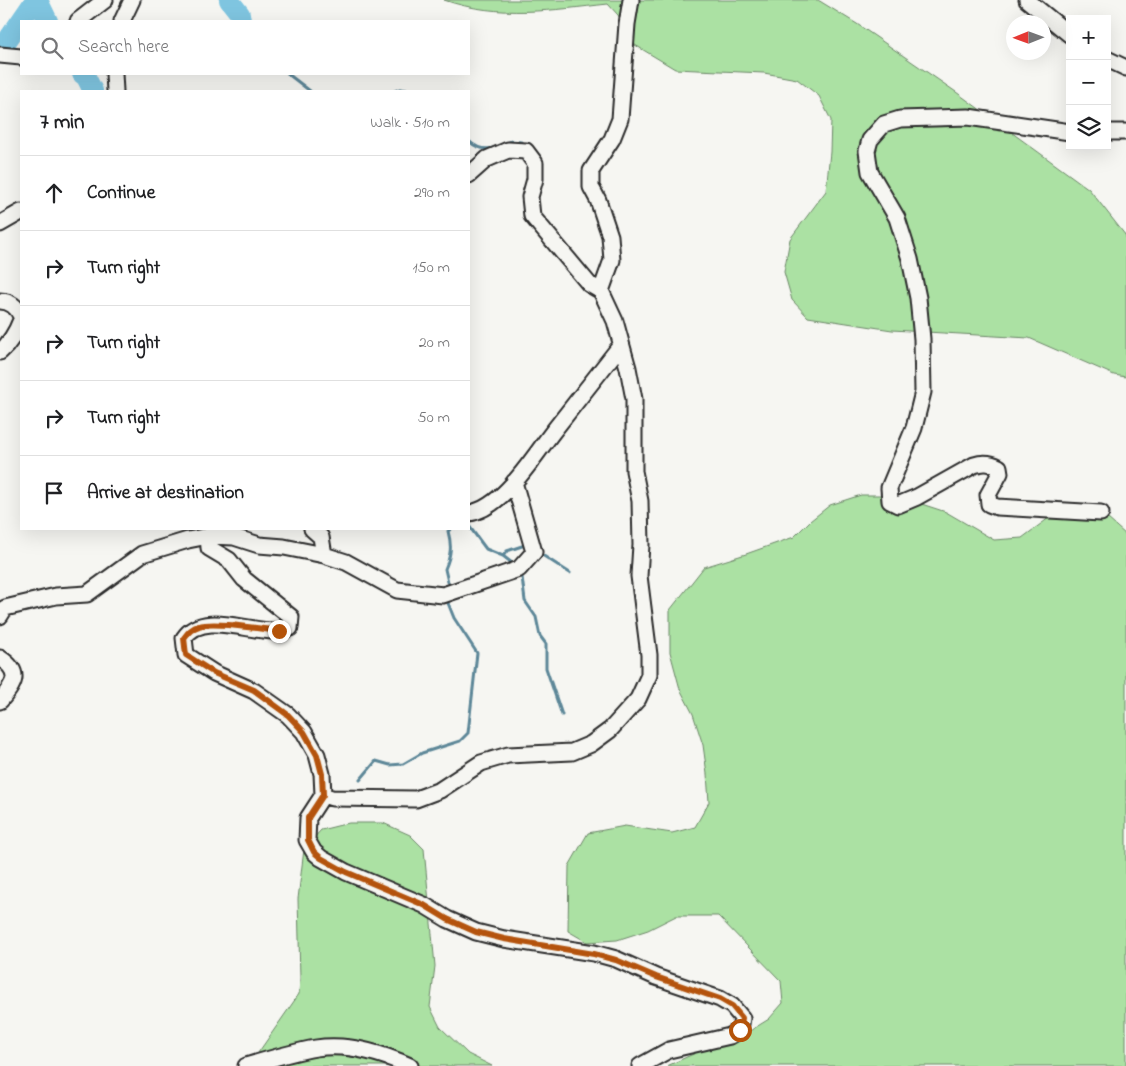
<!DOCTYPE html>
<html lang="en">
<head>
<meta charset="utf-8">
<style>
	body { margin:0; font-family:"Indie Flower",sans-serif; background:#f2f2f2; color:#202124 }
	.controls { position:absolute; right:15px; top:15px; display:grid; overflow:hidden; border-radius:0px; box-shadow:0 5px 20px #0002 }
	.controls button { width:45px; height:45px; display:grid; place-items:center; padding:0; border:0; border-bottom:1px solid #e0e0e0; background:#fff; color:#202124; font:25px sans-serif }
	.compass { position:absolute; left:1006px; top:15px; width:45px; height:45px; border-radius:50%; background:#fff; box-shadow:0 5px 20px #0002; rotate:269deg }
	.stop { position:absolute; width:15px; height:15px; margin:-11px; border:4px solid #b45309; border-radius:50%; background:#fff }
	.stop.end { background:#b45309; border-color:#fff; box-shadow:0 1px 5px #0008 }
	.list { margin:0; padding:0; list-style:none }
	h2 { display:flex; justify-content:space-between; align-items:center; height:65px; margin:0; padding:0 20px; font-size:21px }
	h2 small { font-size:16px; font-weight:400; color:#757577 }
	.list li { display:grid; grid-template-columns:32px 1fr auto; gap:15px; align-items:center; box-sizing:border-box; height:75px; padding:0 20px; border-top:1px solid #e0e0e0 }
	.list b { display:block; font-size:19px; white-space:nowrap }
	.list em { font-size:16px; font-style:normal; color:#757577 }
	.icon { flex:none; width:28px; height:28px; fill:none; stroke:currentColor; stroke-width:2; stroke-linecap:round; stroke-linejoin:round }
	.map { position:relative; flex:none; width:1126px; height:1066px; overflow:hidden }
	.search { position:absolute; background:#fff; box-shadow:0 5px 20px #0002; left:20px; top:20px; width:450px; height:55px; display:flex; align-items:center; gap:12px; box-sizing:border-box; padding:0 18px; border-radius:0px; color:#757577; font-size:19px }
	.panel { position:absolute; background:#fff; box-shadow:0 5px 20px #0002; left:20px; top:90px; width:450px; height:440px; border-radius:0px }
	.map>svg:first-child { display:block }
</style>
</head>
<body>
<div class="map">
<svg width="1126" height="1066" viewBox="0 0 1126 1066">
	<rect width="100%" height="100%" fill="#f6f6f2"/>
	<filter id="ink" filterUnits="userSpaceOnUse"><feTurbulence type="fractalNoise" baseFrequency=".02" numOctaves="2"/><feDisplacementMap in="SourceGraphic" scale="10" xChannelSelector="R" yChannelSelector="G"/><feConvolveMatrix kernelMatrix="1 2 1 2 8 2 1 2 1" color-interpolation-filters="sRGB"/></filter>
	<g filter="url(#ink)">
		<path fill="#abe1a3" stroke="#6b8667" d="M 444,0 L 818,0 L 857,24 L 956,92 L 1089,189 L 1126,236 L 1126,377 L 1114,375 L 1029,338 L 892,330 L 808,317 L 792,300 L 784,272 L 790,239 L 826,191 L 830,152 L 831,120 L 819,96 L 797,79 L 764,73 L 675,69 L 635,45 L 618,15 L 608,4 C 553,10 499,19 444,0 Z
			M 861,495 L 894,495 L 946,512 L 994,540 L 1022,538 L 1069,503 L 1097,509 L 1126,535 L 1126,1066 L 667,1066 L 702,1050 L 740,1037 L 769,1019 L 783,1003 L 781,981 L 718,916 L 676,916 L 648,930 L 617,940 L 587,942 L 568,931 L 569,866 L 588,833 L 625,826 L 672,833 L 695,827 L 709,802 L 707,774 L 703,745 L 693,714 L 680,689 L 670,652 L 670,610 L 704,567 L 746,554 L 794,537 L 810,521 L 830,505 Z
			M 349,823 L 383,823 L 410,835 L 424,849 L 435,966 L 430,1007 L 440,1027 L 468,1054 L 492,1066 L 249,1066 L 299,994 L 300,978 L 298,899 L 304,849 L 321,830 Z"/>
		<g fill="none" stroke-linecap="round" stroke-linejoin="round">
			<path stroke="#5d8798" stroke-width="3" d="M 288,74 L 310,91
				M 395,91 L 400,89 L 415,91
				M 469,141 C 476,148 485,150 494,148
				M 505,144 L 511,141 L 521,142
				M 469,526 L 486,549 L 503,556 L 512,563
				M 539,553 L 570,573
				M 503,556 L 507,551 L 525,545
				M 522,577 L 525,601 L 536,617 L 540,636 L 546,644 L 546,668 L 562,715
				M 448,582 L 445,569 C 451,555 452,546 448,531 L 451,529
				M 360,780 L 376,761 L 390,765 L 403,764 L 422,753 L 460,741 L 468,733 L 477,653 L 454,618 L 448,603"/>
			<path stroke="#7fc5e0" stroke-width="20" d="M 38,0 L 48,21
				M 229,0 L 240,14 L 241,21
				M 0,51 L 35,0
				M 82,74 L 86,77 L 93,91"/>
			<g stroke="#2b2b2b" stroke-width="19">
				<path id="minor" d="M 1027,0 L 1070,35
					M 78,21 L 105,0
					M 122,21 L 132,0
					M 0,55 L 21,57
					M 1107,59 L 1126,68
					M 114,74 L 115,91
					M 1070,132 L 968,117 L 900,119 L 884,124 L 870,140 L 867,151 L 870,172 L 897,218 L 910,259 L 918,298 L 922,339 L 923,392 L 914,428 L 889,488 L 890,501 L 898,505 L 917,497 L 974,465 C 983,462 990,462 999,467 L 1000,473 L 988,495 L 989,504 L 997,507 L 1101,513
					M 1107,132 L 1126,132
					M 0,224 L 21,212
					M 601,291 L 612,260 L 610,236 L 598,200 L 591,187 L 591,171 L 612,139 L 620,119 L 627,24 L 631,0
					M 0,301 C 10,301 17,307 21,316
					M 0,352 C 10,343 16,333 21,320
					M 469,513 C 503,509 535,454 555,429 C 577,401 599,373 621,345
					M 312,529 L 321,537 L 324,555 L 284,547 L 259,545 L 234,537 L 208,536 L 209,548 L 229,560 L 244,579 L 291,617 L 290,628 C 287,629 282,631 279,631 C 251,633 202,610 184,638 L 186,655 L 214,673 L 254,691 L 288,715 L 304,732 L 317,755 L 322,774 L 323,795 L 308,818 L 307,840 L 314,852 L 321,858 L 346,872 L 424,905 L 447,919 L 476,932 L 504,939 L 594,953 L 616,959 L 656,977 L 720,999 L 732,1006 L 742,1018 L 740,1030 L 730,1036 L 669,1050 L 640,1066
					M 324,555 L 346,562 L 397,590 L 443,595 L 519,569 L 534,552 L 514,482
					M 0,616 L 5,608 L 56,596 L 87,594 L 142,554 L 188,540 L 208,536
					M 0,658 C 23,673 14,684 0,701
					M 323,795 L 332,798 L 416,799 L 440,790 L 481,763 L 508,755 L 572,752 L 591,744 L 610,730 L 638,699 L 649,675 L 649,655 L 639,576 L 641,545 L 640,501 L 634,471 L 634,399 L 628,368 L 615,321 L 601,291 L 589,284 L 532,216 L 530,197 L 535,179 L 535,163 L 526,151 L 508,150 L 487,159 L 469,175
					M 246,1066 C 269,1059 292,1052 316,1048 C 348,1043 381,1053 410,1066"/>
			</g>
			<use href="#minor" stroke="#f6f6f2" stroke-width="15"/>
		</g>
	</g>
	<g fill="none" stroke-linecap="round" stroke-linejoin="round" filter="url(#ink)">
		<path stroke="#b45309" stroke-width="6" d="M 279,631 C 261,629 214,621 199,626 C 192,628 188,632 184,638 L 186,655 L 214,673 L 254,690 L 288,715 L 304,732 L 317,755 L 322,774 L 323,795 L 308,818 L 308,840 L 314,852 L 321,858 L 346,872 L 424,905 L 447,919 L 476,932 L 504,939 L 594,954 L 616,960 L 656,977 L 720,999 L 732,1006 L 742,1018 L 740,1030"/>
	</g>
</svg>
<div class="controls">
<button>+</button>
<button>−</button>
<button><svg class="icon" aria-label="layers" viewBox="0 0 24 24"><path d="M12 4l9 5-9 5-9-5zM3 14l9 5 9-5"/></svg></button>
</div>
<svg class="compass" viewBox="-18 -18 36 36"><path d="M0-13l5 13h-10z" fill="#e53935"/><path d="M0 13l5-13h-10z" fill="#757577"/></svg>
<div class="stop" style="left:740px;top:1030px"></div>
<div class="stop end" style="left:279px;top:631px"></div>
<div class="search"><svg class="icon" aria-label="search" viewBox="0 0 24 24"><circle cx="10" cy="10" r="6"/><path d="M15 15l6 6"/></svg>Search here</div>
<section class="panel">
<h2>7 min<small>Walk · 510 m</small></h2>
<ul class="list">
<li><svg class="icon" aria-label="ahead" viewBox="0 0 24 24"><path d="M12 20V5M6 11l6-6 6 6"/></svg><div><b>Continue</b></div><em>290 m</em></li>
<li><svg class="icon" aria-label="right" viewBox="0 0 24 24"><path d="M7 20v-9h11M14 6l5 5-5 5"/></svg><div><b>Turn right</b></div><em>150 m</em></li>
<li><svg class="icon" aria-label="right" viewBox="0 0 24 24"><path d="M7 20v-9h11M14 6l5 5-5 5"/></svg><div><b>Turn right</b></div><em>20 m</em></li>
<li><svg class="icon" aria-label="right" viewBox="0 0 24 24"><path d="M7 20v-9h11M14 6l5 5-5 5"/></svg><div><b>Turn right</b></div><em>50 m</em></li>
<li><svg class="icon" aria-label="arrive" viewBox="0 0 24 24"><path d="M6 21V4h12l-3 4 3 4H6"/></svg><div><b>Arrive at destination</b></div></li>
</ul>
</section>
</div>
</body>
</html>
